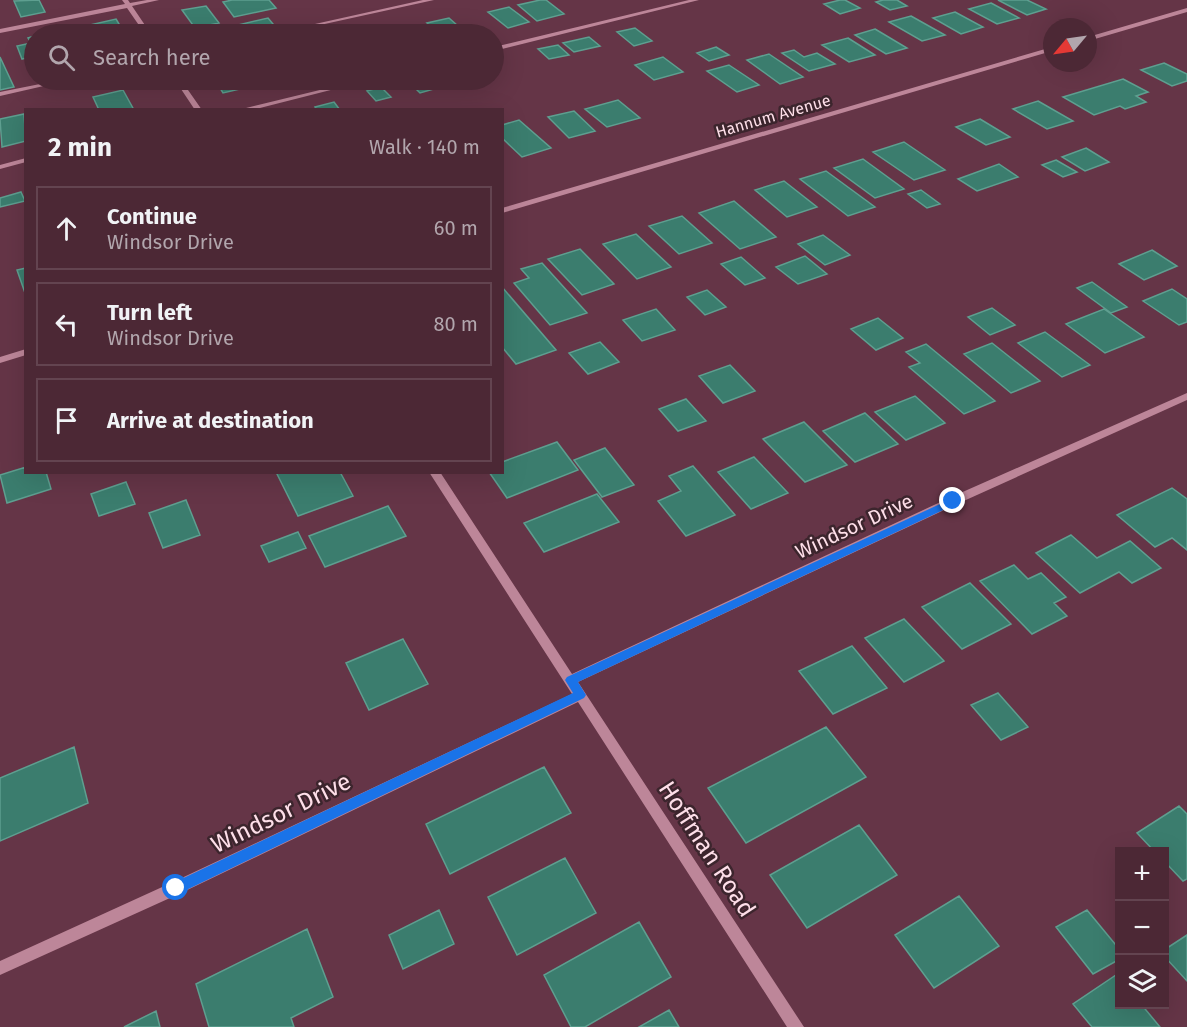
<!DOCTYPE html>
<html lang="en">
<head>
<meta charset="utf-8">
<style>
	body { margin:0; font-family:"Fira Sans",sans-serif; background:#563441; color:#f1f3f6 }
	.controls { position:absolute; right:18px; bottom:18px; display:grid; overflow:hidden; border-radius:0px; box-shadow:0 6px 24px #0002 }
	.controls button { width:54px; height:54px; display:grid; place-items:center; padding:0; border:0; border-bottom:2px solid #634450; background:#4c2835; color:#f1f3f6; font:30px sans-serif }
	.compass { position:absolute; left:1043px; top:18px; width:54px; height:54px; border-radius:50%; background:#4c2835; box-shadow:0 6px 24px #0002; rotate:241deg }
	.stop { position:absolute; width:18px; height:18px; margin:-14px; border:4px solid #1a73e8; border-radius:50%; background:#fff }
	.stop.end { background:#1a73e8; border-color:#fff; box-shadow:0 2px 6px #0008 }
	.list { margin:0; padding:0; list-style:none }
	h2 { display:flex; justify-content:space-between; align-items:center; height:78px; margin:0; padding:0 24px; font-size:26px }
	h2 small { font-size:20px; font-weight:400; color:#b2a6ad }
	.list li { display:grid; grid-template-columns:39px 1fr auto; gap:18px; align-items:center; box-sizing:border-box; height:84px; margin:0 12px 12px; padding:0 12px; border:2px solid #634450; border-radius:0px }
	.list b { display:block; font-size:22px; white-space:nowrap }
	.list p { margin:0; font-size:20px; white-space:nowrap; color:#b2a6ad }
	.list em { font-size:20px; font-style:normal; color:#b2a6ad }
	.icon { flex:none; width:33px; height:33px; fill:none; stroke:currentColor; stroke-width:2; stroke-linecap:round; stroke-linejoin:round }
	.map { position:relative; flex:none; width:1187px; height:1027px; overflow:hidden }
	.search { position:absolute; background:#4c2835; box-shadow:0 6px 24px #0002; left:24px; top:24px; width:480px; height:66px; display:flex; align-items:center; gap:15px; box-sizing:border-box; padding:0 21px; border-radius:33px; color:#b2a6ad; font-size:22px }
	.panel { position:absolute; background:#4c2835; box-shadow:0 6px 24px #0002; left:24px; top:108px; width:480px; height:366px; border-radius:0px }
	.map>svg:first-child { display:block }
</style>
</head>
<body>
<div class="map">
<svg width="1187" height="1027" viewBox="0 0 1187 1027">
	<rect width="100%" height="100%" fill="#653547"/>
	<path fill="#3b7d6e" stroke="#5e9f90" stroke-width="1.5" d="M 39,0 L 45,12 L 21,17 L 14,1 Z
		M 232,0 L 269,0 L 276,8 L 234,17 L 223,2 Z
		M 540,0 L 546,0 L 564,14 L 537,21 L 518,5 Z
		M 840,0 L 845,0 L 860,8 L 840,14 L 824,4 Z
		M 883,0 L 897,0 L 907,6 L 890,10 L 876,2 Z
		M 998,0 L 1027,0 L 1046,9 L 1027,15 Z
		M 991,3 L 1019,18 L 997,24 L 969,9 Z
		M 206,6 L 219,23 L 195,28 L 182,10 Z
		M 509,7 L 529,22 L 508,28 L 488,12 Z
		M 955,12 L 983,27 L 961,34 L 933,18 Z
		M 911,16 L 945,35 L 922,41 L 889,22 Z
		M 268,18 L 278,30 L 255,34 L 236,34 L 230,27 Z
		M 449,18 L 467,34 L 440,34 L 427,23 Z
		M 116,19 L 125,34 L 96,34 L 90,25 Z
		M 635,28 L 652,41 L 634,46 L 617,32 Z
		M 875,29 L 907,48 L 886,54 L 855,35 Z
		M 34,36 L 34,56 L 22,59 L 17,46 L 31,43 L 28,38 Z
		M 589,37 L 600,46 L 574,52 L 563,43 Z
		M 848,38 L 875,55 L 849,62 L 822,45 Z
		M 558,45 L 569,55 L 549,59 L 538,49 Z
		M 716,47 L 729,55 L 709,61 L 697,53 Z
		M 794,50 L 804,57 L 817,53 L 835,64 L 809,71 L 782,53 Z
		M 769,54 L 803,77 L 780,84 L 747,60 Z
		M 0,57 L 14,87 L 0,90 Z
		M 663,57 L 683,72 L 654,80 L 635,65 Z
		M 1164,63 L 1187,74 L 1187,81 L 1172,86 L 1141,70 Z
		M 729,65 L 759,85 L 737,92 L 707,71 Z
		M 1123,79 L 1148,92 L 1136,96 L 1146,102 L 1125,109 L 1120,106 L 1094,115 L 1063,97 Z
		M 215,80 L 253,80 L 257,85 L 223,93 Z
		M 424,80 L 434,89 L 420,93 L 409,82 Z
		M 381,87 L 391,97 L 376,101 L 367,91 Z
		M 123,90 L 134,110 L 99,110 L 93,97 Z
		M 618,100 L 640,118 L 607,127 L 585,109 Z
		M 1038,101 L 1073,121 L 1047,129 L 1013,109 Z
		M 334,102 L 340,110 L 317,110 L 315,107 Z
		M 574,111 L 595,131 L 569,138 L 548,117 Z
		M 24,114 L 26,141 L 2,147 L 0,119 Z
		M 980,119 L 1010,137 L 986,145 L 956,127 Z
		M 519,120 L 551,148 L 522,157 L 502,138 L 502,125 Z
		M 904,142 L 945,170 L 914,180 L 873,152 Z
		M 1086,148 L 1109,162 L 1085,171 L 1062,157 Z
		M 863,159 L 904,189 L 875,198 L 834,168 Z
		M 1056,160 L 1077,172 L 1063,177 L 1042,165 Z
		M 999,164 L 1018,177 L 977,191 L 958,179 Z
		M 826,171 L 875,207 L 848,216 L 800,179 Z
		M 784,181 L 817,207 L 787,217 L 755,190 Z
		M 921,190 L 940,204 L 927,208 L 908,194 Z
		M 21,192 L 25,201 L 0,207 L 0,198 Z
		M 734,201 L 776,237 L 740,249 L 699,213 Z
		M 682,216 L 712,243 L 679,254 L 649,226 Z
		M 636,234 L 671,267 L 637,279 L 603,244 Z
		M 823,235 L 850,255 L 825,265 L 798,244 Z
		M 580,249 L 614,284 L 582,295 L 548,259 Z
		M 1152,250 L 1177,266 L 1144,280 L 1119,264 Z
		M 805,256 L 827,274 L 798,284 L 776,267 Z
		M 741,257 L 765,278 L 745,285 L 721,264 Z
		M 542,263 L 587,313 L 550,325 L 514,283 L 529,278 L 521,269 Z
		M 26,268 L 26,293 L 25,293 L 17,270 Z
		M 1092,282 L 1127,307 L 1111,313 L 1077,288 Z
		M 502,287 L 556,350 L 516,364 L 502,347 Z
		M 1172,289 L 1187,299 L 1187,322 L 1179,325 L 1143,301 Z
		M 707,290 L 726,307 L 705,315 L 687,297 Z
		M 992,308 L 1015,325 L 990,335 L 968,317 Z
		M 656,309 L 675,330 L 642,341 L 623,320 Z
		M 1104,309 L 1144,337 L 1105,353 L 1066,324 Z
		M 878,318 L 903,338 L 876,350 L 851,329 Z
		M 1045,332 L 1090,365 L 1062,377 L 1018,343 Z
		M 600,342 L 619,362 L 588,374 L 569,353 Z
		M 992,343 L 1040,381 L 1011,393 L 964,354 Z
		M 926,344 L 995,401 L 964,414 L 909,367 L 920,363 L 906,352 Z
		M 730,365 L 755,391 L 723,403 L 699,376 Z
		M 915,396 L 945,423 L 906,440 L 875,412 Z
		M 686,399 L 706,421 L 678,431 L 659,409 Z
		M 865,413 L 898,444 L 855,462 L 823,431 Z
		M 804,422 L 847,465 L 805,482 L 763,439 Z
		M 557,442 L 578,470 L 507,498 L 489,472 L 502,472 L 502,462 Z
		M 605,448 L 634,485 L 602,497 L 574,460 Z
		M 754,457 L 788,493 L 751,509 L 718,472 Z
		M 693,466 L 735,515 L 686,536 L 658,501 L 681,491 L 669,476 Z
		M 26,467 L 26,472 L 46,472 L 51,489 L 7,503 L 0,475 Z
		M 276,472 L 340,472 L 353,496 L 298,516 Z
		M 126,482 L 135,504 L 99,516 L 91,494 Z
		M 1172,488 L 1187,499 L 1187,550 L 1172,538 L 1155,547 L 1117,515 Z
		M 597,494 L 619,522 L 544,552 L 524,523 Z
		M 186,500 L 200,535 L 163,548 L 149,513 Z
		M 388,506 L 406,536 L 325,567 L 309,536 Z
		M 298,532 L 306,548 L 269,562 L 261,546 Z
		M 1071,535 L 1097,558 L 1130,541 L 1161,568 L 1132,583 L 1119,572 L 1080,593 L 1036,553 Z
		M 1014,565 L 1028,579 L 1041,573 L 1066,597 L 1054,603 L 1067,616 L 1032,634 L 980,581 Z
		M 970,583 L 1011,624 L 962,649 L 922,607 Z
		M 904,619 L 944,661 L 904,682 L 865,638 Z
		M 403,639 L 428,684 L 369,710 L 346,663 Z
		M 852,646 L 887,688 L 833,714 L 799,671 Z
		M 998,693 L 1028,727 L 1001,740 L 971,705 Z
		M 826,727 L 866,777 L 746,843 L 708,788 Z
		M 74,747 L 88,803 L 0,841 L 0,778 Z
		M 544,767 L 571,813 L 450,874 L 426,824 Z
		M 1179,806 L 1187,814 L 1187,879 L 1183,881 L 1164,861 L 1164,852 L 1155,852 L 1137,833 Z
		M 859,825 L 897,875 L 807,928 L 770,875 Z
		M 565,858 L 596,913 L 517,955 L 488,897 Z
		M 959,896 L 999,946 L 934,988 L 895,935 Z
		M 439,910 L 454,944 L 403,969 L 389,935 Z
		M 1087,910 L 1120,950 L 1120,959 L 1093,974 L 1056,927 Z
		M 639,922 L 671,977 L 585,1027 L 571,1027 L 544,975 Z
		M 307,929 L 333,997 L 291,1018 L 294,1027 L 209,1027 L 196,984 Z
		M 1187,935 L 1187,981 L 1164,956 L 1164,950 Z
		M 1116,975 L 1120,980 L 1120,1004 L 1141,1004 L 1160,1027 L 1092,1027 L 1073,1004 Z
		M 669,1010 L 679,1027 L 639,1027 Z
		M 156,1011 L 160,1027 L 124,1027 Z"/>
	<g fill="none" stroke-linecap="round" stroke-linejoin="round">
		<path fill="#bd8699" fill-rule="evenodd" d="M 122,0 L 128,0 L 130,3 L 147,0 L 159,0 L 132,6 L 151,34 L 145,34 L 127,8 L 0,33 L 0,29 L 125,4 Z
			M 423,0 L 434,0 L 279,34 L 270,34 Z
			M 689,0 L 699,0 L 494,51 L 494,47 Z
			M 1187,8 L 1187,12 L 1088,41 L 1088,37 Z
			M 1052,47 L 1052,51 L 502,213 L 502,208 Z
			M 60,80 L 70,80 L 0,96 L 0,92 Z
			M 175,80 L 181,80 L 202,110 L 195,110 Z
			M 361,80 L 370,80 L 252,110 L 238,110 Z
			M 26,158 L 26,162 L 0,169 L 0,165 Z
			M 26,349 L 26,355 L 0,363 L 0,357 Z
			M 1187,393 L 1187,400 L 957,504 L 578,682 L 804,1027 L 787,1027 L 578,702 L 181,893 L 0,975 L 0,961 L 171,883 L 572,694 L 429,472 L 440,472 L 572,674 L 949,498 Z"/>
	</g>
	<path fill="#1a73e8" d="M 953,498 L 956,499 L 956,504 L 578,682 L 586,695 L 584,698 L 180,893 L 176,894 L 171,893 L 169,888 L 171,884 L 573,693 L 565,680 L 567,677 Z"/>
	<g text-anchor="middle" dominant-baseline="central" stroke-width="5" stroke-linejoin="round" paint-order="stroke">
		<g font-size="16" fill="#fedfe9" stroke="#3c252d">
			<text transform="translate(773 116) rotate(-16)">Hannum Avenue</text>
		</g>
		<g font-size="20" fill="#fedfe9" stroke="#3c252d">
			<text transform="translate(854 526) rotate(-25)">Windsor Drive</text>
		</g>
		<g font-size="24" fill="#fedfe9" stroke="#3c252d">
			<text transform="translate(281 813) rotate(-26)">Windsor Drive</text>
			<text transform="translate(707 849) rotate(57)">Hoffman Road</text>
		</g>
	</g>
</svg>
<div class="controls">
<button>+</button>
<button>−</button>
<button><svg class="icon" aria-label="layers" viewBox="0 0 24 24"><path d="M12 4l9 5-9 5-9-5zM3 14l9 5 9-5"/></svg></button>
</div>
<svg class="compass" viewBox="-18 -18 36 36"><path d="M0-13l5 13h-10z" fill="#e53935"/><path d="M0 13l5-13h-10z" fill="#b2a6ad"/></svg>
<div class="stop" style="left:176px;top:888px"></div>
<div class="stop end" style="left:953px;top:501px"></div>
<div class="search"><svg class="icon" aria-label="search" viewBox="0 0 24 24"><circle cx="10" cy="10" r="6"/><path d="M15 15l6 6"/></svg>Search here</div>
<section class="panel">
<h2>2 min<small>Walk · 140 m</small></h2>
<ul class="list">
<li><svg class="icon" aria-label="ahead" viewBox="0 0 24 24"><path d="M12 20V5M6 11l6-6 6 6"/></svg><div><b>Continue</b><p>Windsor Drive</p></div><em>60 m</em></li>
<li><svg class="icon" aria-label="left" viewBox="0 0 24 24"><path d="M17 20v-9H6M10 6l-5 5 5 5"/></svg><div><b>Turn left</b><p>Windsor Drive</p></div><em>80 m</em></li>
<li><svg class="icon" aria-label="arrive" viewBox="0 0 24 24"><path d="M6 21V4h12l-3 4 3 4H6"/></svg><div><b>Arrive at destination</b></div></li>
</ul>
</section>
</div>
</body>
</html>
